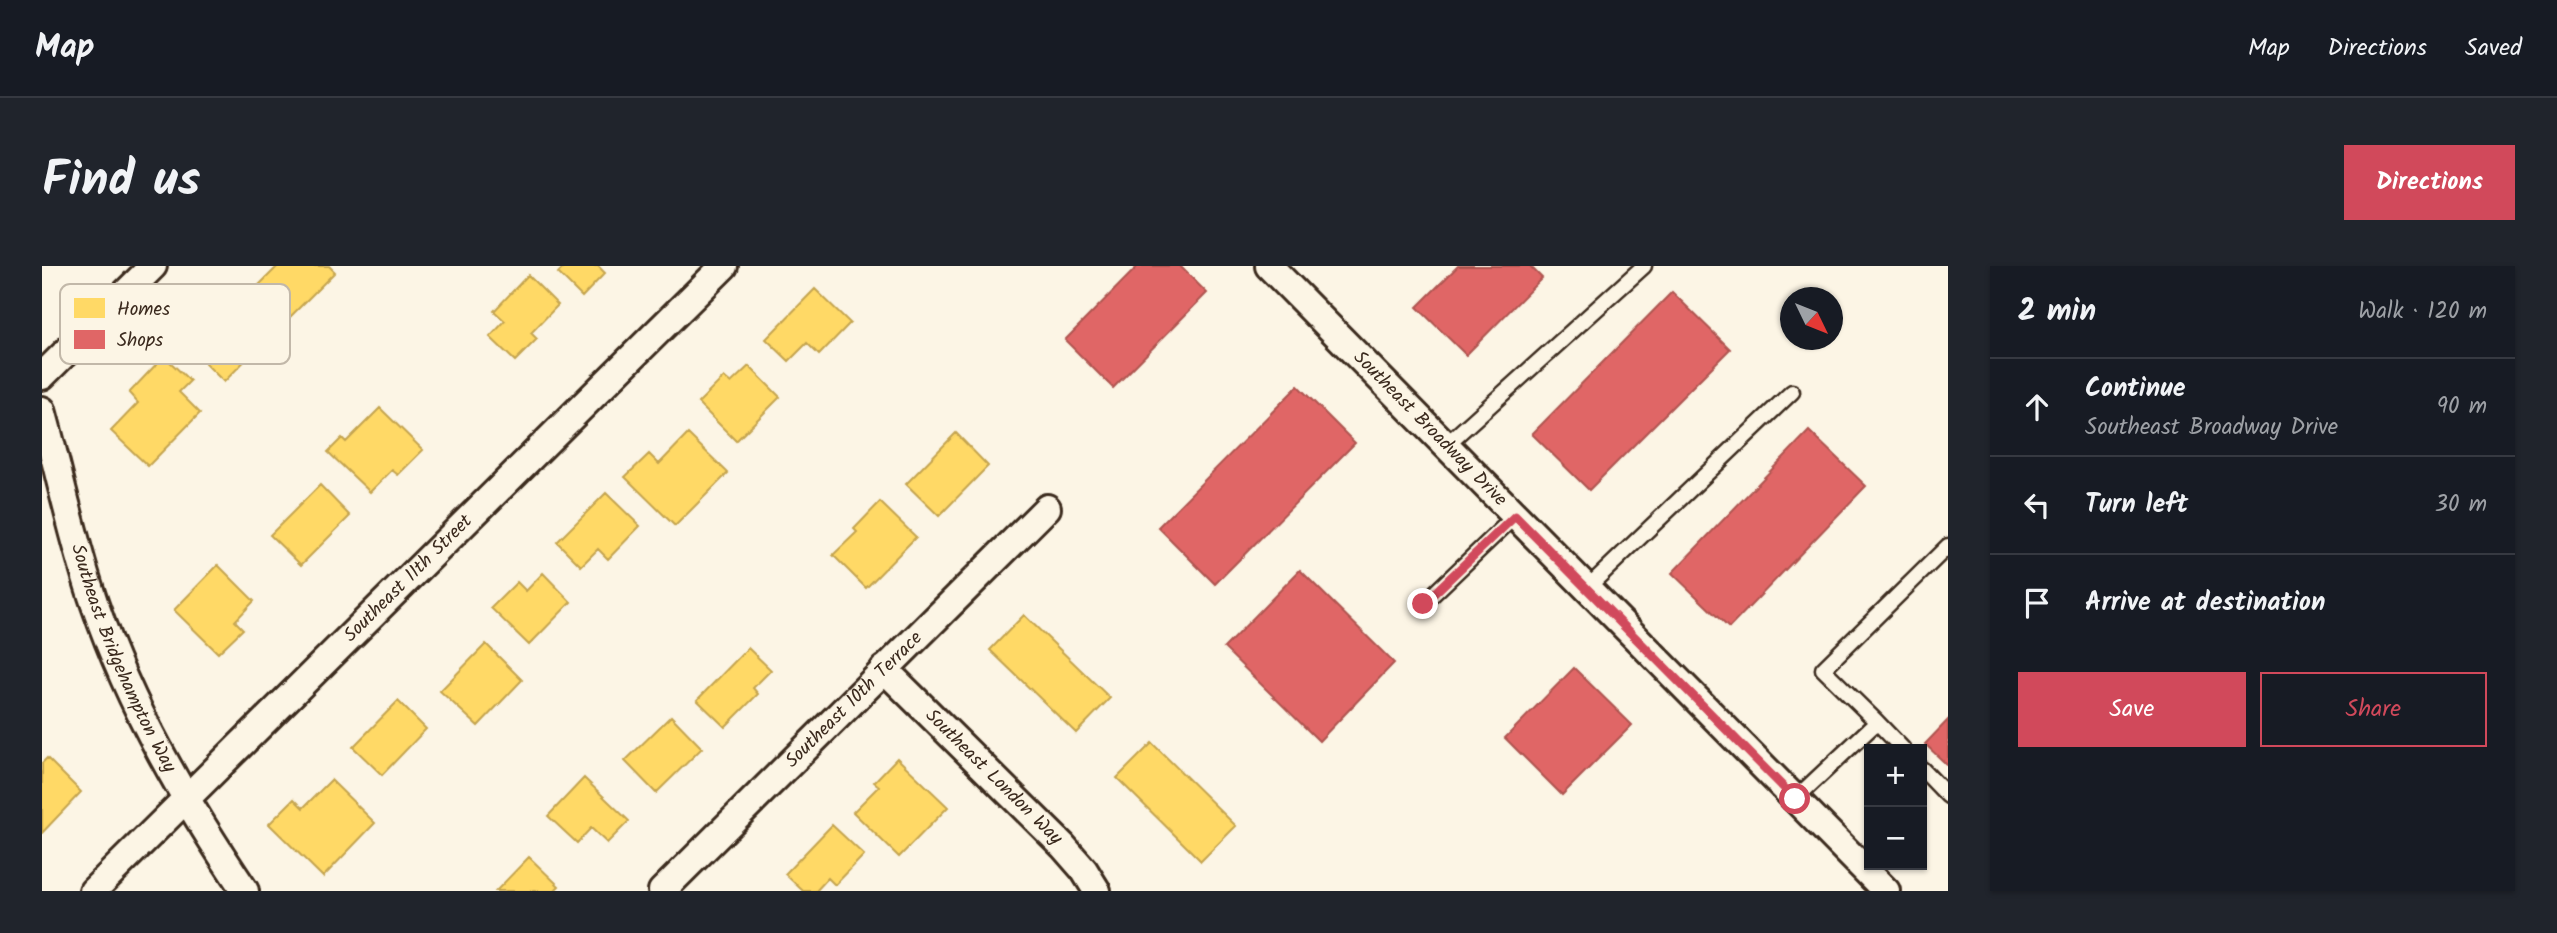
<!DOCTYPE html>
<html lang="en">
<head>
<meta charset="utf-8">
<style>
	body { margin:0; font-family:Kalam,sans-serif; background:#20242c; color:#f1f3f6 }
	.controls { position:absolute; right:21px; bottom:21px; display:grid; overflow:hidden; border-radius:0px; box-shadow:0 2px 5px #0004 }
	.controls button { width:63px; height:63px; display:grid; place-items:center; padding:0; border:0; border-bottom:2px solid #363941; background:#171b24; color:#f1f3f6; font:35px sans-serif }
	.compass { position:absolute; left:1738px; top:21px; width:63px; height:63px; border-radius:50%; background:#171b24; box-shadow:0 2px 5px #0004; rotate:133deg }
	.stop { position:absolute; width:21px; height:21px; margin:-16px; border:5px solid #d1495b; border-radius:50%; background:#fff }
	.stop.end { background:#d1495b; border-color:#fff; box-shadow:0 2px 7px #0008 }
	.list { margin:0; padding:0; list-style:none }
	h2 { display:flex; justify-content:space-between; align-items:center; height:91px; margin:0; padding:0 28px; font-size:30px }
	h2 small { font-size:23px; font-weight:400; color:#9ea1a6 }
	.list li { display:grid; grid-template-columns:46px 1fr auto; gap:21px; align-items:center; box-sizing:border-box; height:98px; padding:0 28px; border-top:2px solid #363941 }
	.list b { display:block; font-size:26px; white-space:nowrap }
	.list p { margin:0; font-size:23px; white-space:nowrap; color:#9ea1a6 }
	.list em { font-size:23px; font-style:normal; color:#9ea1a6 }
	.actions { display:flex; gap:14px; padding:21px 28px }
	.actions a { flex:1; padding:16px 0; border:2px solid #d1495b; border-radius:0px; text-align:center; font-size:24px; color:#d1495b }
	.actions .main { background:#d1495b; color:#fff }
	.icon { flex:none; width:38px; height:38px; fill:none; stroke:currentColor; stroke-width:2; stroke-linecap:round; stroke-linejoin:round }
	.map { position:relative; flex:none; width:1906px; height:625px; overflow:hidden; border-radius:0px }
	header { display:flex; align-items:center; gap:42px; box-sizing:border-box; height:98px; padding:0 35px; background:#171b24; border-bottom:2px solid #363941 }
	header strong { font-size:33px }
	nav { display:flex; gap:38px; margin-inline-start:auto; font-size:24px }
	.intro { display:flex; align-items:center; justify-content:space-between; box-sizing:border-box; height:168px; padding:0 42px }
	h1 { margin:0; font-size:49px }
	.button { padding:18px 32px; border-radius:0px; background:#d1495b; color:#fff; font-size:24px; font-weight:700 }
	main { display:flex; gap:42px; padding:0 42px }
	aside { flex:1; background:#171b24; border-radius:0px; box-shadow:0 2px 5px #0004 }
	.map>svg:first-child { display:block }
</style>
</head>
<body>
<header>
<strong>Map</strong>
<nav><a>Map</a><a>Directions</a><a>Saved</a></nav>
</header>
<div class="intro"><h1>Find us</h1><a class="button">Directions</a></div>
<main>
<div class="map">
<svg width="1906" height="625" viewBox="0 0 1906 625">
	<rect width="100%" height="100%" fill="#fcf5e5"/>
	<filter id="ink" filterUnits="userSpaceOnUse"><feTurbulence type="fractalNoise" baseFrequency=".0143" numOctaves="2"/><feDisplacementMap in="SourceGraphic" scale="14" xChannelSelector="R" yChannelSelector="G"/><feConvolveMatrix kernelMatrix="1 2 1 2 8 2 1 2 1" color-interpolation-filters="sRGB"/></filter>
	<g filter="url(#ink)">
		<path fill="#ffd966" stroke="#c4a450" stroke-width="2" d="M 236,0 L 287,0 L 293,6 L 247,52 L 216,20 Z
			M 523,0 L 556,0 L 563,7 L 540,31 L 516,7 Z
			M 486,9 L 516,39 L 489,67 L 495,73 L 473,95 L 448,71 L 463,55 L 452,45 Z
			M 773,23 L 808,57 L 777,89 L 765,77 L 747,95 L 724,73 Z
			M 186,26 L 229,68 L 182,116 L 149,83 L 172,58 L 163,49 Z
			M 122,90 L 148,115 L 137,126 L 158,147 L 106,200 L 69,165 L 96,137 L 87,127 Z
			M 707,100 L 738,131 L 694,175 L 656,137 L 682,111 L 689,117 Z
			M 338,142 L 381,184 L 356,209 L 350,204 L 328,226 L 286,186 L 300,172 L 304,176 Z
			M 914,167 L 946,200 L 897,250 L 864,218 Z
			M 646,168 L 686,207 L 633,260 L 583,211 L 607,188 L 617,198 Z
			M 278,219 L 308,250 L 259,299 L 228,269 Z
			M 564,227 L 598,260 L 566,293 L 556,283 L 539,300 L 515,276 Z
			M 838,236 L 874,271 L 824,322 L 791,289 L 815,266 L 812,263 Z
			M 176,299 L 212,335 L 193,355 L 201,363 L 176,387 L 132,344 Z
			M 501,307 L 529,336 L 487,379 L 449,342 L 475,316 L 484,325 Z
			M 982,349 L 1068,432 L 1034,467 L 948,384 Z
			M 444,378 L 480,414 L 436,460 L 398,425 Z
			M 706,382 L 729,404 L 711,422 L 716,428 L 683,461 L 655,434 Z
			M 356,435 L 384,463 L 340,509 L 311,481 Z
			M 629,450 L 660,482 L 614,527 L 583,495 Z
			M 1110,477 L 1194,560 L 1159,595 L 1075,512 Z
			M 5,492 L 39,526 L 0,567 L 0,497 Z
			M 855,492 L 906,541 L 857,591 L 811,546 L 837,520 L 832,516 Z
			M 542,512 L 587,555 L 565,577 L 549,562 L 535,577 L 506,550 Z
			M 289,514 L 333,557 L 281,611 L 227,558 L 252,533 L 261,542 Z
			M 790,559 L 822,589 L 793,619 L 786,612 L 774,625 L 761,625 L 743,608 Z
			M 487,591 L 517,620 L 512,625 L 454,625 Z"/>
		<path fill="#e06666" stroke="#ae5450" stroke-width="2" d="M 1096,0 L 1138,0 L 1165,27 L 1071,122 L 1023,74 Z
			M 1416,0 L 1488,0 L 1500,12 L 1424,89 L 1375,41 Z
			M 1630,26 L 1688,83 L 1547,224 L 1490,168 Z
			M 1256,120 L 1313,177 L 1173,318 L 1116,261 Z
			M 1767,165 L 1824,220 L 1687,362 L 1630,307 Z
			M 1258,304 L 1352,397 L 1277,475 L 1182,382 Z
			M 1532,402 L 1590,459 L 1520,529 L 1463,472 Z
			M 1906,454 L 1906,500 L 1883,478 Z"/>
		<g fill="none" stroke-linecap="round" stroke-linejoin="round">
			<g stroke="#3b2a1e" stroke-width="19">
				<path id="service" d="M 1404,179 L 1602,0
					M 1545,322 L 1750,126
					M 1381,338 L 1473,250
					M 1835,456 L 1861,483
					M 1880,503 L 1906,530
					M 1753,533 L 1835,456 L 1781,403 L 1906,280"/>
			</g>
			<g stroke="#3b2a1e" stroke-width="32">
				<g id="minor">
					<path id="s1" d="M 1227,0 L 1844,625"/>
					<path d="M 0,110 L 111,0"/>
					<path id="s2" d="M 0,144 C 18,208 31,276 53,339 C 88,441 143,536 203,625"/>
					<path id="s3" d="M 842,403 L 1021,580 L 1042,604 L 1055,625"/>
					<path id="s4" d="M 51,625 L 682,0"/>
					<path id="s5" d="M 620,625 L 1005,242"/>
				</g>
			</g>
			<use href="#service" stroke="#fcf5e5" stroke-width="14"/>
			<use href="#minor" stroke="#fcf5e5" stroke-width="26"/>
		</g>
	</g>
	<g fill="none" stroke-linecap="round" stroke-linejoin="round" filter="url(#ink)">
		<path stroke="#d1495b" stroke-width="9" d="M 1381,338 L 1473,250 L 1753,533"/>
	</g>
	<g text-anchor="middle" dominant-baseline="central" stroke-width="7" stroke-linejoin="round" paint-order="stroke">
		<g font-size="19" fill="#3b2a1e" stroke="#fcf5e5">
			<text stroke="none"><textPath href="#s1" startOffset="229">Southeast Broadway Drive</textPath></text>
			<text stroke="none"><textPath href="#s4" startOffset="444">Southeast 11th Street</textPath></text>
			<text stroke="none"><textPath href="#s2" startOffset="262">Southeast Bridgehampton Way</textPath></text>
			<text stroke="none"><textPath href="#s5" startOffset="271">Southeast 10th Terrace</textPath></text>
			<text stroke="none"><textPath href="#s3" startOffset="154">Southeast London Way</textPath></text>
		</g>
	</g>
	<rect x="18" y="18" width="230" height="80" rx="10" fill="#fcf5e5" stroke="#c2b8a9" stroke-width="2"/>
	<rect x="32" y="32" width="31" height="20" fill="#ffd966"/>
	<rect x="32" y="64" width="31" height="19" fill="#e06666"/>
	<g font-size="19" fill="#3b2a1e">
		<text x="75" y="49">Homes</text>
		<text x="75" y="80">Shops</text>
	</g>
</svg>
<div class="controls">
<button>+</button>
<button>−</button>
</div>
<svg class="compass" viewBox="-18 -18 36 36"><path d="M0-13l5 13h-10z" fill="#e53935"/><path d="M0 13l5-13h-10z" fill="#9ea1a6"/></svg>
<div class="stop" style="left:1753px;top:533px"></div>
<div class="stop end" style="left:1381px;top:338px"></div>
</div>
<aside>
<h2>2 min<small>Walk · 120 m</small></h2>
<ul class="list">
<li><svg class="icon" aria-label="ahead" viewBox="0 0 24 24"><path d="M12 20V5M6 11l6-6 6 6"/></svg><div><b>Continue</b><p>Southeast Broadway Drive</p></div><em>90 m</em></li>
<li><svg class="icon" aria-label="left" viewBox="0 0 24 24"><path d="M17 20v-9H6M10 6l-5 5 5 5"/></svg><div><b>Turn left</b></div><em>30 m</em></li>
<li><svg class="icon" aria-label="arrive" viewBox="0 0 24 24"><path d="M6 21V4h12l-3 4 3 4H6"/></svg><div><b>Arrive at destination</b></div></li>
</ul>
<div class="actions"><a class="main">Save</a><a>Share</a></div>
</aside>
</main>
</body>
</html>
